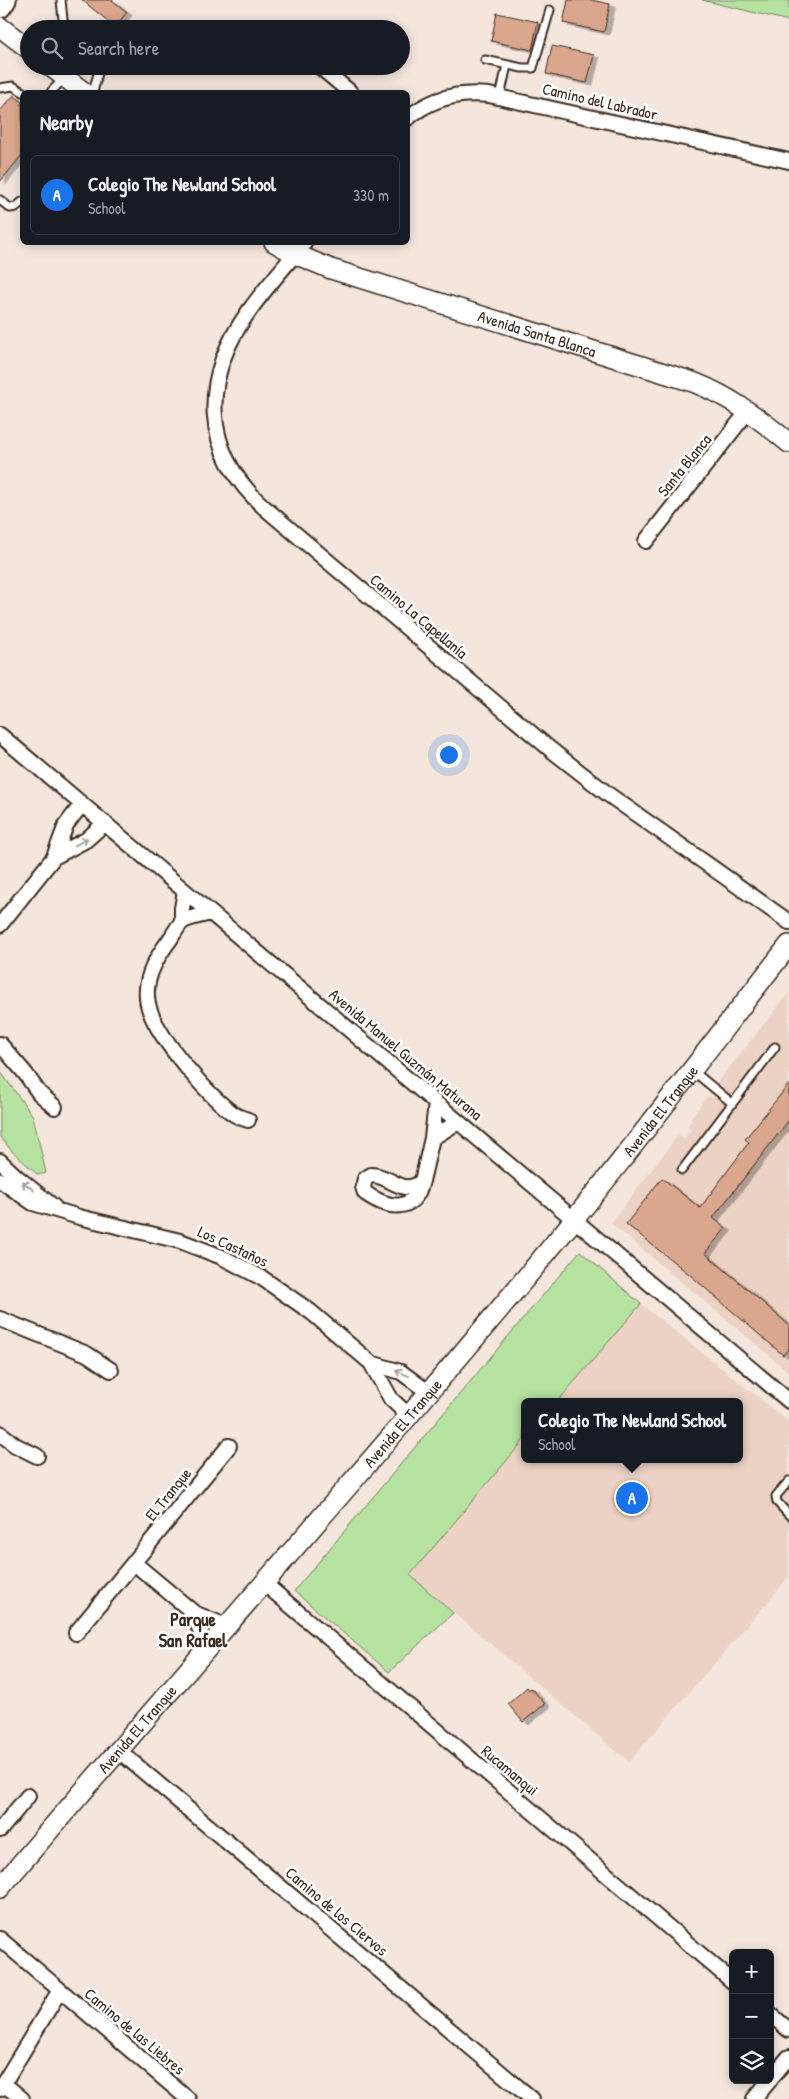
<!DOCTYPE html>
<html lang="en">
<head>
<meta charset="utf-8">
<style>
	body { margin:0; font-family:"Patrick Hand",sans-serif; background:#242831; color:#f1f3f6 }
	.controls { position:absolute; right:15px; bottom:15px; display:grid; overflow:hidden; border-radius:8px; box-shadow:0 2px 12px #0003 }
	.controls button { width:45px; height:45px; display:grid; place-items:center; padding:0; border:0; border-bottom:1px solid #363941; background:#171b24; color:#f1f3f6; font:25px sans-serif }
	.you { position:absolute; left:448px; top:754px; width:18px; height:18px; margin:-12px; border:4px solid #fff; border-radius:50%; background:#1a73e8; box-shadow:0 0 0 8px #1a73e833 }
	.badge { display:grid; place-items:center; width:32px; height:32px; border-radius:50%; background:#1a73e8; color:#fff; font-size:16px; font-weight:700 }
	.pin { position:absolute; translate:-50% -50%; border:2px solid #fff; box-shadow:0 1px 5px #0006 }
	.popup { position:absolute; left:521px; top:1398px; width:222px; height:65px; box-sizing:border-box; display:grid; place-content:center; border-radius:8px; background:#171b24; filter:drop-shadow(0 1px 4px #0005); font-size:16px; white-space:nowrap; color:#9ea1a6 }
	.popup b { font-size:19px; color:#f1f3f6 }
	.popup::after { content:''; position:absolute; left:50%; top:100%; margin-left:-10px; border:10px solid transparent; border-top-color:#171b24 }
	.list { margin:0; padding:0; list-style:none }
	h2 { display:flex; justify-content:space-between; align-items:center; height:65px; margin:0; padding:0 20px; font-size:21px }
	h2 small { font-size:16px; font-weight:400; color:#9ea1a6 }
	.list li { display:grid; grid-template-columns:32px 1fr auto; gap:15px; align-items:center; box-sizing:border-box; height:80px; margin:0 10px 10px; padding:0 10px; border:1px solid #363941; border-radius:8px }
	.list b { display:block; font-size:19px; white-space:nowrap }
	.list p { margin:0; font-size:16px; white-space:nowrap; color:#9ea1a6 }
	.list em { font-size:16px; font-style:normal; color:#9ea1a6 }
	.icon { flex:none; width:28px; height:28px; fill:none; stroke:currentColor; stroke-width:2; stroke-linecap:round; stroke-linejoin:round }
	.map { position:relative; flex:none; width:789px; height:2099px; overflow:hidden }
	.search { position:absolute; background:#171b24; box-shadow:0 2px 12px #0003; left:20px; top:20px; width:390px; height:55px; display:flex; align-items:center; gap:12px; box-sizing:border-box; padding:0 18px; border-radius:28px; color:#9ea1a6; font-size:19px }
	.panel { position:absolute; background:#171b24; box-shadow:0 2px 12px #0003; left:20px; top:90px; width:390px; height:155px; border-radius:8px }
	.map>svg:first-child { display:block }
</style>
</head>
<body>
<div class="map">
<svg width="789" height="2099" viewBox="0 0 789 2099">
	<defs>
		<filter id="shadow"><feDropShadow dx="5.5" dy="3" stdDeviation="0" flood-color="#0004"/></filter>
	</defs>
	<rect width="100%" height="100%" fill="#f4e5dd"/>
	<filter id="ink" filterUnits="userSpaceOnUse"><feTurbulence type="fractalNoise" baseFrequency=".02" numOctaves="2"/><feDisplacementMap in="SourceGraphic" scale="10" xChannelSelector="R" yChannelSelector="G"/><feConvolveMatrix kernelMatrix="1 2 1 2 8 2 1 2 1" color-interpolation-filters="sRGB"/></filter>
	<g filter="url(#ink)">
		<path fill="#ecd2c5" d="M 789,993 L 789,1372 L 611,1223 L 678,1135 L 684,1139 L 691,1130 L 687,1127 L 693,1119 L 691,1117 L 707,1097 L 711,1096 L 714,1098 L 720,1090 L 716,1084 Z
			M 641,1304 L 789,1422 L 789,1577 L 629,1762 L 410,1575 L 524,1440 L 524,1459 L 740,1459 L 740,1402 L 557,1402 Z"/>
		<path fill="#b5e2a0" stroke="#78865f" d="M 702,0 L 789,0 L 789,21 Z
			M 0,1071 L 33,1116 L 46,1173 L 38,1175 L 12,1151 L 0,1137 Z
			M 580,1251 L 641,1304 L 557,1402 L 524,1402 L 524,1440 L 410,1575 L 453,1613 L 389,1672 L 294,1591 Z"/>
		<path fill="#daa78e" stroke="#3b2a1e" filter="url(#shadow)" d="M 82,0 L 112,0 L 127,12 L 115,27 Z
			M 568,0 L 591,0 L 610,4 L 604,32 L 563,23 Z
			M 497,13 L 538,22 L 532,50 L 491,41 Z
			M 552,46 L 594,55 L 587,83 L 546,74 Z
			M 14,95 L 22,102 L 22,155 L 0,182 L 0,111 Z
			M 789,1084 L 789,1120 L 713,1218 L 726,1228 L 705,1253 L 789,1325 L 789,1348 L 783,1355 L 689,1274 L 626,1224 L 662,1178 L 700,1208 L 749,1142 L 745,1139 Z
			M 527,1687 L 529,1690 L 531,1688 L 545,1704 L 523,1722 L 508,1704 Z"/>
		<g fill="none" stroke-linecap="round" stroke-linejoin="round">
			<g stroke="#3b2a1e" stroke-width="11">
				<path id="service" d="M 61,0 L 64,29
					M 485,60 L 522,68 L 533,68 L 550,10
					M 0,88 L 13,86 L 23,92
					M 51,92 L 64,78
					M 93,92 L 100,66
					M 500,97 L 507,65
					M 0,200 L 10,208 L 16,207 L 22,202
					M 693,1071 L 732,1103
					M 682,1170 L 775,1047
					M 789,1481 L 776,1496 L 777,1502 L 789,1515"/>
			</g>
			<g stroke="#3b2a1e" stroke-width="18">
				<path id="minor" d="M 319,66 L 350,92
					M 408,118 C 431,98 458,92 489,95 L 789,161
					M 305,242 C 286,265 266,287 249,311 C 200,379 201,452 266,509 L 550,749 L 609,795 L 789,922
					M 646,541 L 748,411
					M 0,735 L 789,1401
					M 54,857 L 66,825 L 82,804
					M 211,913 C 204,915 187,918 182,922 C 178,926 174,933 171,938 C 155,959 140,984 150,1011 C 160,1040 207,1094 231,1112 C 235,1116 242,1118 248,1120
					M 182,922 L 182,908 L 185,891
					M 0,925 L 54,857 L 86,840 L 105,823
					M 0,1044 L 25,1073 L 39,1093 L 55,1107
					M 432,1138 L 458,1122
					M 0,1161 L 18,1178 L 54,1207
					M 371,1175 C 392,1175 402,1198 422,1181 C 414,1214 388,1209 365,1193 L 363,1187 L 365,1179 Z
					M 0,1180 L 33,1203 L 79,1217 L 180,1241 L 222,1257 L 262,1278 L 311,1312 L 371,1363 L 391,1399 L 408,1415
					M 422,1181 L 432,1138 L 436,1103
					M 0,1319 L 87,1354 L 111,1370
					M 371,1363 L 401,1372 L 428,1392
					M 0,1433 L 15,1445 L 37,1456
					M 134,1563 L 194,1613 L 226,1626
					M 265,1584 L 733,1982
					M 194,1613 L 206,1648
					M 76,1633 L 229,1446
					M 118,1750 L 532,2099
					M 0,1830 L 28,1796
					M 0,1939 L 188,2099
					M 770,2014 L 789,2030
					M 770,2079 L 789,2057
					M 4,2084 L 22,2099
					M 0,2089 L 60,1990
					M 754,2099 L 770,2080"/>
			</g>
			<g stroke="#3b2a1e" stroke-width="22">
				<g id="secondary">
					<path d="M 0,27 L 29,49"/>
					<path d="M 50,66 L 84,92"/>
					<path id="s1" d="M 274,242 L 295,254 L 331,269 L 693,382 C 729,396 759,418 789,443"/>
					<path id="s2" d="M 0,1888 C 190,1665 386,1448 572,1222 C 646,1131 717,1037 789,945"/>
				</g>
			</g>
			<g stroke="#3b2a1e" stroke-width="25">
				<path id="primary" d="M 0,7 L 5,0"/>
			</g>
			<use href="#service" stroke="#fff" stroke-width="7"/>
			<use href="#minor" stroke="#fff" stroke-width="14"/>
			<use href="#secondary" stroke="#fff" stroke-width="19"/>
			<use href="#primary" stroke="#fff" stroke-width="21"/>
		</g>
		<defs><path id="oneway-shaft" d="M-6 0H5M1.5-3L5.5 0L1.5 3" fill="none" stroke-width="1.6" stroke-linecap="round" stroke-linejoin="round" transform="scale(1.25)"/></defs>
		<g stroke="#a79f9a">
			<use href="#oneway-shaft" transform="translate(81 842) rotate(-30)"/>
			<use href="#oneway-shaft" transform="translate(28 1186) rotate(-143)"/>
			<use href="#oneway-shaft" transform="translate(402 1373) rotate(-155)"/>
		</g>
	</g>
	<g text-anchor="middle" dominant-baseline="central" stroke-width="5" stroke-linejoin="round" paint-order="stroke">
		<g font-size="16" fill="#3b2a1e" stroke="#fff">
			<text transform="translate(600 101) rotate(13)">Camino del Labrador</text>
			<text stroke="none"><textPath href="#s1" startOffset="279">Avenida Santa Blanca</textPath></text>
			<text transform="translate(684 465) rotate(-51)">Santa Blanca</text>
			<text transform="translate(419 616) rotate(40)">Camino La Capellanía</text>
			<text transform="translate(406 1054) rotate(40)">Avenida Manuel Guzmán Maturana</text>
			<text stroke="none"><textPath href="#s2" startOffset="1020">Avenida El Tranque</textPath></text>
			<text transform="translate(233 1246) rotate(25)">Los Castaños</text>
			<text stroke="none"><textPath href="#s2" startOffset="615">Avenida El Tranque</textPath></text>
			<text transform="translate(168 1494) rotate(-51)">El Tranque</text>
			<text stroke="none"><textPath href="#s2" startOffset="210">Avenida El Tranque</textPath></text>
			<text transform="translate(510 1770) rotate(40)">Rucamanqui</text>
			<text transform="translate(337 1911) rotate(40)">Camino de los Ciervos</text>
			<text transform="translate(135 2031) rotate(40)">Camino de las Liebres</text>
		</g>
		<g font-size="18" font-weight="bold" fill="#3b2a1e" stroke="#fff">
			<text x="193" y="1619">Parque<tspan x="193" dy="21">San Rafael</tspan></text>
		</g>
	</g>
</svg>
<div class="controls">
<button>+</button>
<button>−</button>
<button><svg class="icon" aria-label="layers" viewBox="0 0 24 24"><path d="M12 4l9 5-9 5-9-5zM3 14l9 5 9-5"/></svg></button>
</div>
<div class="you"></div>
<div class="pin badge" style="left:632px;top:1498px">A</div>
<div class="popup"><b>Colegio The Newland School</b>School</div>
<div class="search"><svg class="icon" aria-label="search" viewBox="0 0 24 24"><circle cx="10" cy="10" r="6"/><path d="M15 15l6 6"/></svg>Search here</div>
<section class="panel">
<h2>Nearby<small></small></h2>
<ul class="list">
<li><span class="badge">A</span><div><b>Colegio The Newland School</b><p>School</p></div><em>330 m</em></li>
</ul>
</section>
</div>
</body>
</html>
